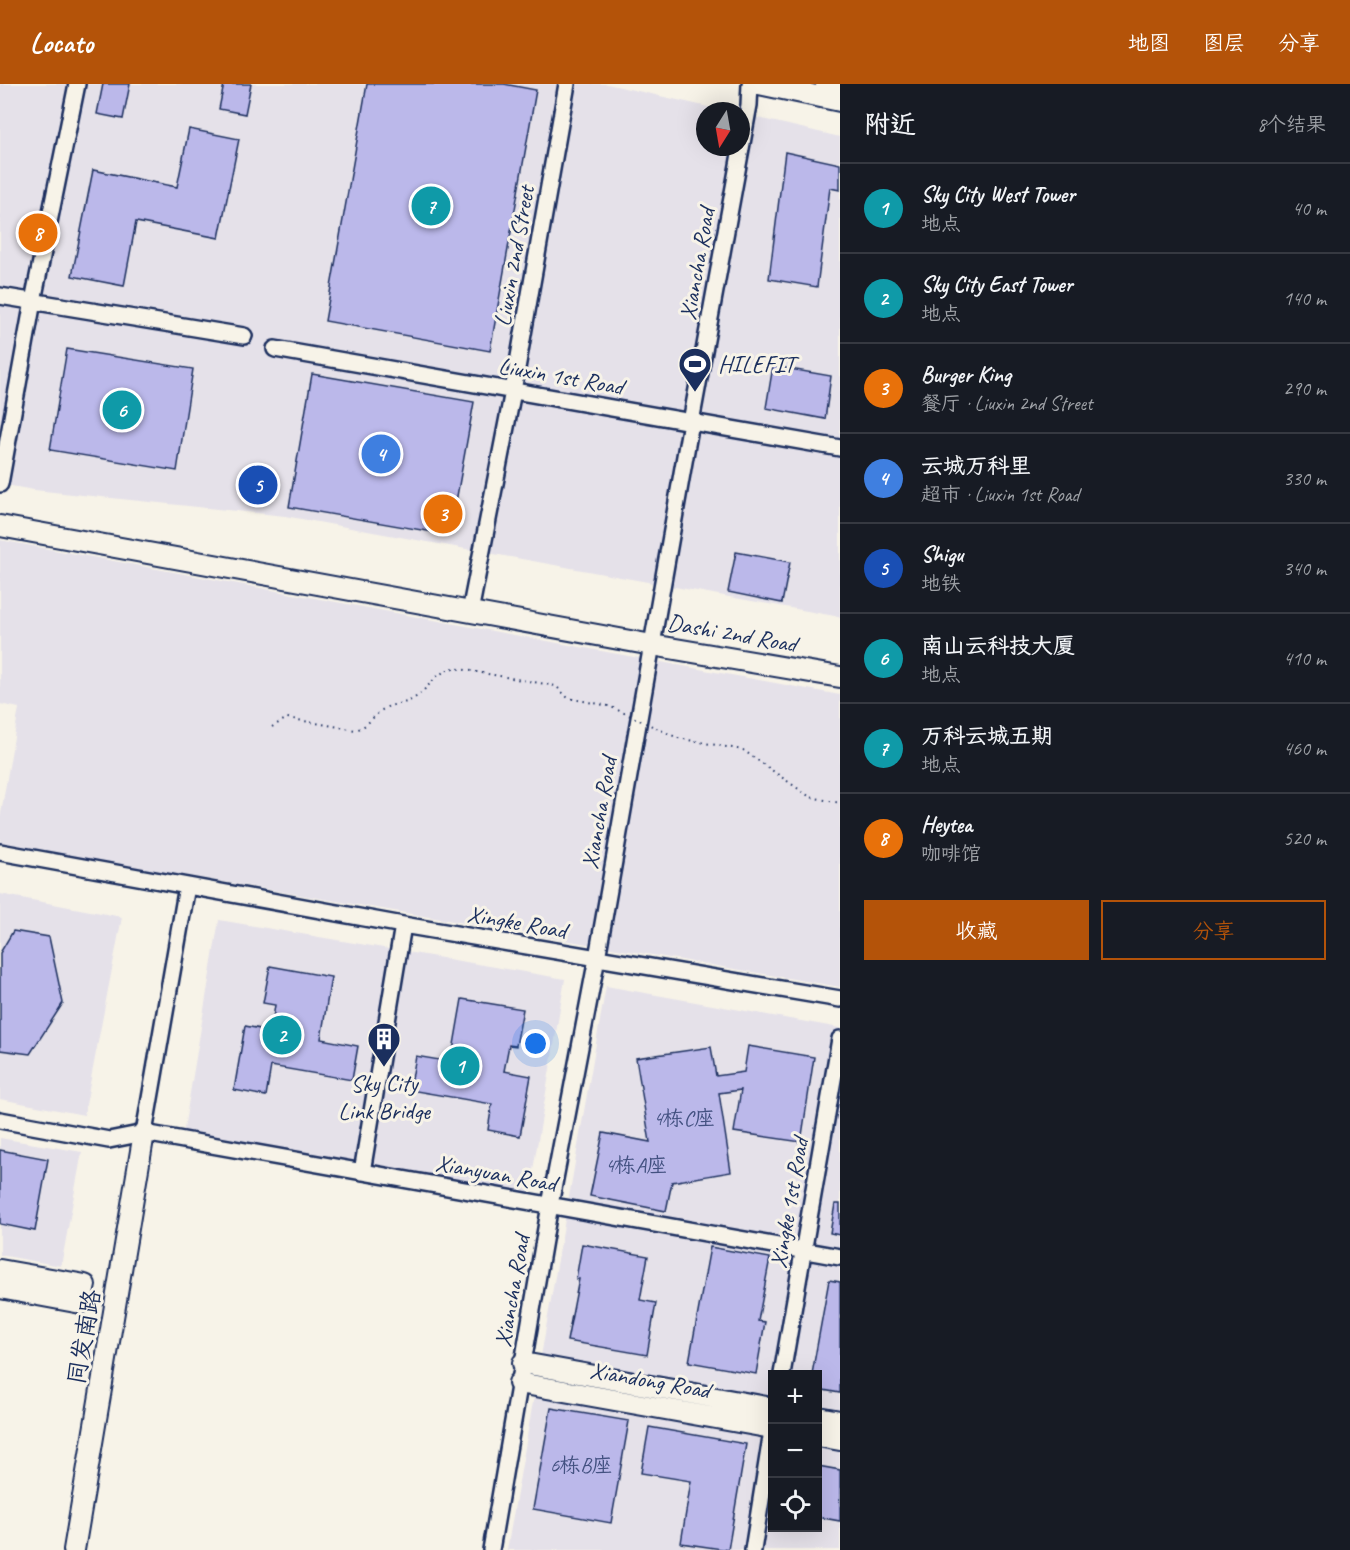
<!DOCTYPE html>
<html lang="zh">
<head>
<meta charset="utf-8">
<style>
	body { margin:0; font-family:Caveat,"LXGW WenKai TC",sans-serif; background:#20242c; color:#f1f3f6 }
	.controls { position:absolute; right:18px; bottom:18px; display:grid; overflow:hidden; border-radius:0px; box-shadow:0 6px 24px #0002 }
	.controls button { width:54px; height:54px; display:grid; place-items:center; padding:0; border:0; border-bottom:2px solid #363941; background:#171b24; color:#f1f3f6; font:30px sans-serif }
	.compass { position:absolute; left:696px; top:18px; width:54px; height:54px; border-radius:50%; background:#171b24; box-shadow:0 6px 24px #0002; rotate:191deg }
	.you { position:absolute; left:536px; top:960px; width:21px; height:21px; margin:-15px; border:4px solid #fff; border-radius:50%; background:#1a73e8; box-shadow:0 0 0 9px #1a73e833 }
	.badge { display:grid; place-items:center; width:39px; height:39px; border-radius:50%; background:#b45309; color:#fff; font-size:20px; font-weight:700 }
	.pin { position:absolute; translate:-50% -50%; border:3px solid #fff; box-shadow:0 2px 6px #0006 }
	.list { margin:0; padding:0; list-style:none }
	h2 { display:flex; justify-content:space-between; align-items:center; height:78px; margin:0; padding:0 24px; font-size:26px }
	h2 small { font-size:20px; font-weight:400; color:#9ea1a6 }
	.list li { display:grid; grid-template-columns:39px 1fr auto; gap:18px; align-items:center; box-sizing:border-box; height:90px; padding:0 24px; border-top:2px solid #363941 }
	.list b { display:block; font-size:22px; white-space:nowrap }
	.list p { margin:0; font-size:20px; white-space:nowrap; color:#9ea1a6 }
	.list em { font-size:20px; font-style:normal; color:#9ea1a6 }
	.actions { display:flex; gap:12px; padding:18px 24px }
	.actions a { flex:1; padding:14px 0; border:2px solid #b45309; border-radius:0px; text-align:center; font-size:21px; color:#b45309 }
	.actions .main { background:#b45309; color:#fff }
	.icon { flex:none; width:33px; height:33px; fill:none; stroke:currentColor; stroke-width:2; stroke-linecap:round; stroke-linejoin:round }
	.map { position:relative; flex:none; width:840px; height:1466px; overflow:hidden }
	header { display:flex; align-items:center; gap:36px; box-sizing:border-box; height:84px; padding:0 30px; background:#b45309; color:#fff }
	header strong { font-size:28px }
	nav { display:flex; gap:33px; margin-inline-start:auto; font-size:21px }
	main { display:flex }
	aside { flex:1; background:#171b24 }
	.map>svg:first-child { display:block }
</style>
</head>
<body>
<header>
<strong>Locato</strong>
<nav><a>地图</a><a>图层</a><a>分享</a></nav>
</header>
<main>
<div class="map">
<svg width="840" height="1466" viewBox="0 0 840 1466">
	<rect width="100%" height="100%" fill="#f7f3e8"/>
	<filter id="ink" filterUnits="userSpaceOnUse"><feTurbulence type="fractalNoise" baseFrequency=".0167" numOctaves="2"/><feDisplacementMap in="SourceGraphic" scale="12" xChannelSelector="R" yChannelSelector="G"/><feConvolveMatrix kernelMatrix="1 2 1 2 8 2 1 2 1" color-interpolation-filters="sRGB"/></filter>
	<g filter="url(#ink)">
		<path fill="#e5e1e9" fill-rule="evenodd" d="M 0,0 L 607,0 L 726,27 L 705,27 L 705,63 L 741,63 L 741,30 L 840,53 L 840,533 L 285,432 L 34,406 L 0,400 Z
			M 0,456 L 840,611 L 840,903 L 0,760 L 0,735 L 19,624 L 0,620 Z
			M 0,810 L 122,833 L 84,1031 L 0,1015 Z
			M 219,836 L 565,895 L 529,1110 L 183,1051 Z
			M 606,902 L 840,944 L 840,1466 L 507,1466 ZM 772,1290 L 818,1290 L 818,1444 L 772,1444 Z
			M 0,1054 L 82,1068 L 61,1182 L 0,1171 Z"/>
		<path fill="#bbb8ea" stroke="#1b2f5e" stroke-width="1.5" d="M 103,0 L 130,0 L 123,35 L 97,30 Z
			M 224,0 L 251,0 L 245,30 L 219,25 Z
			M 367,0 L 504,0 L 536,6 L 490,267 L 325,237 Z
			M 189,45 L 239,55 L 219,154 L 136,138 L 124,202 L 72,192 L 93,86 L 177,103 Z
			M 785,68 L 840,80 L 840,106 L 830,104 L 817,203 L 769,195 Z
			M 67,265 L 193,285 L 177,387 L 50,366 Z
			M 773,282 L 831,292 L 825,335 L 766,324 Z
			M 312,290 L 474,318 L 450,451 L 289,423 Z
			M 736,468 L 790,478 L 782,519 L 728,508 Z
			M 13,847 L 49,853 L 63,919 L 30,970 L 0,966 L 0,869 Z
			M 270,882 L 331,893 L 321,955 L 358,962 L 352,996 L 271,982 L 266,1012 L 234,1006 L 245,942 L 271,947 L 275,921 L 263,919 Z
			M 462,915 L 523,925 L 516,962 L 509,961 L 504,987 L 531,992 L 520,1052 L 488,1046 L 492,1020 L 410,1006 L 416,972 L 451,978 Z
			M 748,962 L 814,973 L 801,1058 L 734,1048 L 741,1006 L 719,1009 L 731,1088 L 672,1098 L 666,1127 L 590,1112 L 603,1049 L 650,1058 L 636,974 L 711,963 L 716,992 L 744,988 Z
			M 0,1066 L 48,1075 L 35,1147 L 0,1140 Z
			M 835,1120 L 840,1120 L 840,1151 L 830,1149 Z
			M 582,1160 L 648,1172 L 640,1216 L 656,1219 L 647,1271 L 567,1257 L 579,1195 L 576,1195 Z
			M 710,1163 L 770,1174 L 758,1237 L 765,1238 L 756,1290 L 689,1278 Z
			M 829,1196 L 840,1198 L 840,1309 L 818,1305 L 818,1290 L 812,1290 Z
			M 551,1324 L 629,1337 L 611,1439 L 533,1425 Z
			M 649,1343 L 746,1360 L 728,1466 L 681,1459 L 691,1397 L 641,1389 Z
			M 818,1382 L 840,1386 L 840,1437 L 818,1433 Z"/>
		<g fill="none" stroke-linecap="round" stroke-linejoin="round">
			<g stroke="#1b2f5e" stroke-width="20">
				<path id="minor" d="M 0,212 L 244,252
					M 275,265 L 840,364
					M 0,400 L 33,217 L 77,0
					M 470,528 L 513,307 L 567,0
					M 0,768 L 403,841 L 840,915
					M 0,1036 L 109,1056 L 144,1049 L 840,1173
					M 144,1049 L 187,802
					M 362,1088 L 403,841
					M 782,1290 L 840,955
					M 491,1466 L 550,1121 L 597,874 L 691,338 L 749,21 L 750,0
					M 753,1466 L 772,1347"/>
			</g>
			<g stroke="#1b2f5e" stroke-width="24">
				<path id="major" d="M 759,0 L 840,17
					M 826,0 L 840,3
					M 0,442 L 652,561 L 840,593
					M 0,1186 L 85,1201 L 81,1219 L 0,1204
					M 523,1279 L 772,1324
					M 519,1299 L 772,1344
					M 818,1333 L 840,1337
					M 818,1352 L 840,1356
					M 74,1466 L 144,1049"/>
			</g>
			<use href="#minor" stroke="#f7f3e8" stroke-width="15"/>
			<use href="#major" stroke="#f7f3e8" stroke-width="20"/>
			<path stroke="#1b2f5e" stroke-width="2" stroke-dasharray="1.5 4.5" stroke-linecap="butt" d="M 272,643 L 287,634 L 356,646 C 368,642 372,633 382,626 C 391,619 403,621 413,615 C 429,605 435,588 454,584 L 556,602 L 568,614 L 609,622 L 678,654 L 743,666 L 810,713 L 840,719"/>
		</g>
	</g>
	<defs>
		<g id="stadium-pin" transform="scale(1.725)"><path d="M0 17L-7.5 6A9.5 9.5 0 1 1 7.5 6Z" fill="#1b2f5e" stroke="#f7f3e8"/><path d="M0-5a6.5 5 0 1 0 0 10a6.5 5 0 1 0 0-10ZM-3.5-1.8h7v3.6h-7Z" fill="#fff"/></g>
		<g id="building-pin" transform="scale(1.725)"><path d="M0 17L-7.5 6A9.5 9.5 0 1 1 7.5 6Z" fill="#1b2f5e" stroke="#f7f3e8"/><path d="M-4-6H4V6H1V3H-1V6H-4ZM-2.5-4.3h1.7v1.8h-1.7ZM.8-4.3h1.7v1.8H.8ZM-2.5-1h1.7V.8h-1.7ZM.8-1h1.7V.8H.8Z" fill="#fff"/></g>
	</defs>
	<g fill-rule="evenodd">
		<use href="#stadium-pin" x="695" y="280"/>
		<use href="#building-pin" x="384" y="955"/>
	</g>
	<g text-anchor="middle" dominant-baseline="central" stroke-width="6" stroke-linejoin="round" paint-order="stroke">
		<g font-size="21" fill="#435181">
			<text x="684" y="1034">4栋C座</text>
			<text x="636" y="1081">4栋A座</text>
			<text x="581" y="1381">6栋B座</text>
		</g>
		<g font-size="24" fill="#1b2f5e" stroke="#f7f3e8">
			<text transform="translate(514 172) rotate(-80)">Liuxin 2nd Street</text>
			<text transform="translate(697 180) rotate(-80)">Xiancha Road</text>
			<text transform="translate(561 292) rotate(10)">Liuxin 1st Road</text>
			<text transform="translate(732 549) rotate(10)">Dashi 2nd Road</text>
			<text transform="translate(599 729) rotate(-80)">Xiancha Road</text>
			<text transform="translate(517 838) rotate(10)">Xingke Road</text>
			<text transform="translate(496 1089) rotate(10)">Xianyuan Road</text>
			<text transform="translate(789 1119) rotate(-80)">Xingke 1st Road</text>
			<text transform="translate(512 1207) rotate(-80)">Xiancha Road</text>
			<text transform="translate(84 1253) rotate(-80)">同发南路</text>
			<text transform="translate(650 1296) rotate(10)">Xiandong Road</text>
		</g>
		<g font-size="24" fill="#1b2f5e" stroke="#f7f3e8" text-anchor="start">
			<text x="718" y="280">HILEFIT</text>
			<text x="384" y="999" text-anchor="middle">Sky City<tspan x="384" dy="28">Link Bridge</tspan></text>
		</g>
	</g>
</svg>
<div class="controls">
<button>+</button>
<button>−</button>
<button><svg class="icon" aria-label="locate" viewBox="0 0 24 24"><circle cx="12" cy="12" r="6"/><path d="M12 2v4M12 18v4M2 12h4M18 12h4"/></svg></button>
</div>
<svg class="compass" viewBox="-18 -18 36 36"><path d="M0-13l5 13h-10z" fill="#e53935"/><path d="M0 13l5-13h-10z" fill="#9ea1a6"/></svg>
<div class="you"></div>
<div class="pin badge" style="left:460px;top:982px;background:#0f9aa8">1</div>
<div class="pin badge" style="left:282px;top:951px;background:#0f9aa8">2</div>
<div class="pin badge" style="left:443px;top:430px;background:#e8710a">3</div>
<div class="pin badge" style="left:381px;top:370px;background:#3f7fe0">4</div>
<div class="pin badge" style="left:258px;top:401px;background:#1a4fb4">5</div>
<div class="pin badge" style="left:122px;top:326px;background:#0f9aa8">6</div>
<div class="pin badge" style="left:431px;top:122px;background:#0f9aa8">7</div>
<div class="pin badge" style="left:38px;top:149px;background:#e8710a">8</div>
</div>
<aside>
<h2>附近<small>8个结果</small></h2>
<ul class="list">
<li><span class="badge" style="background:#0f9aa8">1</span><div><b>Sky City West Tower</b><p>地点</p></div><em>40 m</em></li>
<li><span class="badge" style="background:#0f9aa8">2</span><div><b>Sky City East Tower</b><p>地点</p></div><em>140 m</em></li>
<li><span class="badge" style="background:#e8710a">3</span><div><b>Burger King</b><p>餐厅 · Liuxin 2nd Street</p></div><em>290 m</em></li>
<li><span class="badge" style="background:#3f7fe0">4</span><div><b>云城万科里</b><p>超市 · Liuxin 1st Road</p></div><em>330 m</em></li>
<li><span class="badge" style="background:#1a4fb4">5</span><div><b>Shigu</b><p>地铁</p></div><em>340 m</em></li>
<li><span class="badge" style="background:#0f9aa8">6</span><div><b>南山云科技大厦</b><p>地点</p></div><em>410 m</em></li>
<li><span class="badge" style="background:#0f9aa8">7</span><div><b>万科云城五期</b><p>地点</p></div><em>460 m</em></li>
<li><span class="badge" style="background:#e8710a">8</span><div><b>Heytea</b><p>咖啡馆</p></div><em>520 m</em></li>
</ul>
<div class="actions"><a class="main">收藏</a><a>分享</a></div>
</aside>
</main>
</body>
</html>
